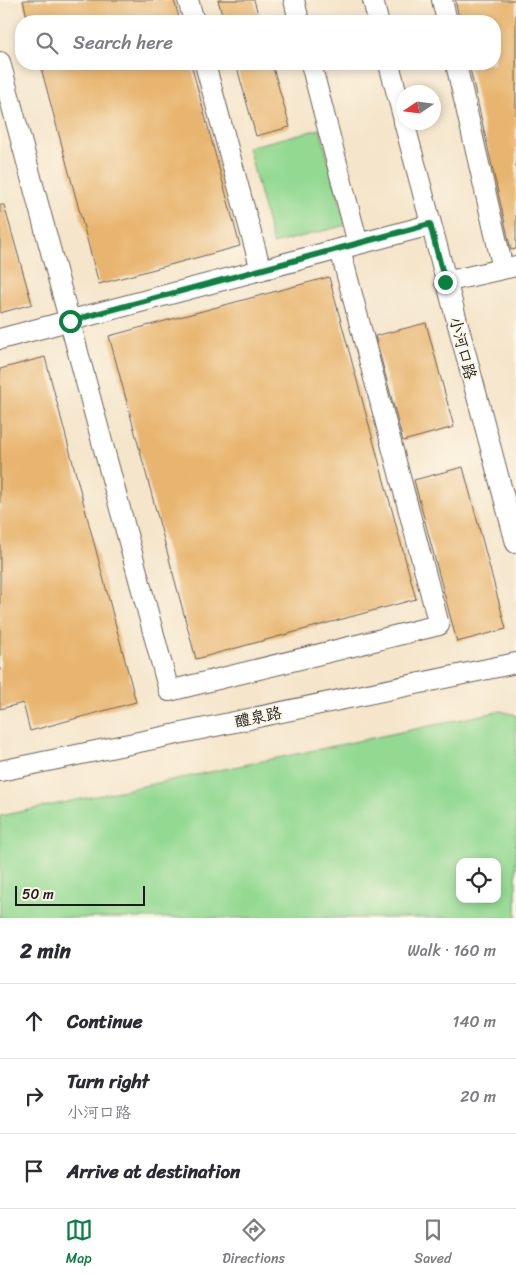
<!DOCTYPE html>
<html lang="en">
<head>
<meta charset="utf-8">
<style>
	body { margin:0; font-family:Sriracha,"LXGW WenKai TC",sans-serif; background:#f2f2f3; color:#2b2b33 }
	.controls { position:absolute; right:15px; bottom:15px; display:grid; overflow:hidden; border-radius:10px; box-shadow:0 2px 8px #0003 }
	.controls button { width:45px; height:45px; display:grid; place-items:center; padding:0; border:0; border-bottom:1px solid #e1e1e2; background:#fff; color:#2b2b33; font:25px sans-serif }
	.compass { position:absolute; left:396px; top:85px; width:45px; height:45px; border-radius:50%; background:#fff; box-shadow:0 2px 8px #0003; rotate:257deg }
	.scale { position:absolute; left:15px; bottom:12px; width:130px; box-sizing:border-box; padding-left:5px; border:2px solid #1c1c1c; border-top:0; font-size:14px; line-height:18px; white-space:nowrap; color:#1c1c1c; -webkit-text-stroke:4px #fcf5e5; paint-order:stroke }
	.stop { position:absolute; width:15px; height:15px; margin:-11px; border:4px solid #0b8043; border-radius:50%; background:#fff }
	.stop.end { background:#0b8043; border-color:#fff; box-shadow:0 1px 5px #0008 }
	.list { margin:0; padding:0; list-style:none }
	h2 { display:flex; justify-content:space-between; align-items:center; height:65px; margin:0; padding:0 20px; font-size:21px }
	h2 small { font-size:16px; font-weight:400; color:#7c7c81 }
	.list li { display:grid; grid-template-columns:32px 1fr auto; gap:15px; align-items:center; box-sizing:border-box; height:75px; padding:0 20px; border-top:1px solid #e1e1e2 }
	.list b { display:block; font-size:19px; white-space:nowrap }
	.list p { margin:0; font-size:16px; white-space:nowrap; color:#7c7c81 }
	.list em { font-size:16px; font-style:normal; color:#7c7c81 }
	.icon { flex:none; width:28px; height:28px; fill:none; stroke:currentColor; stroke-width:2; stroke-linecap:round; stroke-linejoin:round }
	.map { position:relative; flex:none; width:516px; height:918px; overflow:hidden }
	.search { position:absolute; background:#fff; box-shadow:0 2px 8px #0003; left:15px; right:15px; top:15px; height:55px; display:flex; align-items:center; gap:12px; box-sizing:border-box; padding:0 18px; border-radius:20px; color:#7c7c81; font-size:19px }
	.sheet { height:290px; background:#fff }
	nav { display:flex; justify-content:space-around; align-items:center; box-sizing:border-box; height:70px; border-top:1px solid #e1e1e2; background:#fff; font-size:14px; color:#7c7c81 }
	nav a { display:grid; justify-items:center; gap:2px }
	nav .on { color:#0b8043 }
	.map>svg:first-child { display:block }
</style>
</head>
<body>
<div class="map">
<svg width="516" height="918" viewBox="0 0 516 918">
	<rect width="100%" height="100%" fill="#fcf5e5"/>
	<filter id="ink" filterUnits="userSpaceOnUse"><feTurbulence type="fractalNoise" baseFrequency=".02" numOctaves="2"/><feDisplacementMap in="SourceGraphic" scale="10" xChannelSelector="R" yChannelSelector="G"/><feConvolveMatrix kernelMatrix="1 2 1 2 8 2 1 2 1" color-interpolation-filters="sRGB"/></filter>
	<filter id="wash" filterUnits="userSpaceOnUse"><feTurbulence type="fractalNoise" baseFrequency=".0096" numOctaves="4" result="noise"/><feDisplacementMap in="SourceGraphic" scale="20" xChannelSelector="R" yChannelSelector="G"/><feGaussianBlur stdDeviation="1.12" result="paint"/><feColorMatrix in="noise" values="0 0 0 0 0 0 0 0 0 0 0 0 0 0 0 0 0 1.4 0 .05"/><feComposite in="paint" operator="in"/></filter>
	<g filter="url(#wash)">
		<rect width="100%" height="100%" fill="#f5e5ca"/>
		<path fill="#93d992" stroke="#587a57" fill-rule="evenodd" d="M 320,129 L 346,225 L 273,244 L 248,147 Z
			M 501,711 L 516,715 L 516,918 L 0,918 L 0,816 ZM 460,862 L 497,862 L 497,899 L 460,899 Z"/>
		<g id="blocks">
			<path fill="#e8b570" d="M 23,0 L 174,0 L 180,21 L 28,21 Z
				M 218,0 L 254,0 L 260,21 L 224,21 Z
				M 455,0 L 516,0 L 516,249 L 511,250 L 469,64 L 495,64 L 495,21 L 460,21 Z
				M 40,64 L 191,64 L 240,246 L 99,284 Z
				M 236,64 L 272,64 L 290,127 L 256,136 Z
				M 0,205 L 4,205 L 32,304 L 0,313 Z
				M 329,277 L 416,599 L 196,659 L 109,336 Z
				M 426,323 L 454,427 L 403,441 L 375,336 Z
				M 45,357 L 136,702 L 30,731 L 23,703 L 0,709 L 0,369 Z
				M 463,467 L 506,629 L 457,642 L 414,480 Z"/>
		</g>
	</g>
	<g filter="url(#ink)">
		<use href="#blocks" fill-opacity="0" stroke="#686259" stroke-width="1"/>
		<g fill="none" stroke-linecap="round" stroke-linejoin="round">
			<g stroke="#686259" stroke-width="22">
				<path id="minor" d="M 188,0 L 194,21
					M 294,0 L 299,21
					M 373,0 L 378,21
					M 442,0 L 447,21
					M 0,62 L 169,691 L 439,625 L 340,249
					M 205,64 L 261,270
					M 311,64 L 358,244
					M 389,64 L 404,120
					M 456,64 L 503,269
					M 404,122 L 516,543
					M 445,282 L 516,266
					M 0,339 L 430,225
					M 0,771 L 516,663"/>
			</g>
			<use href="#minor" stroke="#fff" stroke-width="20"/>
		</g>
	</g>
	<g fill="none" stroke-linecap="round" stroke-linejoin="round" filter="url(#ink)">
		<path stroke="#0b8043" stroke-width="6" d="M 70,321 L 430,224 L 445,282"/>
	</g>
	<g text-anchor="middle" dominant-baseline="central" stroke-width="4" stroke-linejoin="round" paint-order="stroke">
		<g font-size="16" fill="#1c1c1c" stroke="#fcf5e5">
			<text transform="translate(463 348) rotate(75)">小河口路</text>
			<text transform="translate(258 717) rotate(-12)">醴泉路</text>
		</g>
	</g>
</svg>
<div class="controls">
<button><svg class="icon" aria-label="locate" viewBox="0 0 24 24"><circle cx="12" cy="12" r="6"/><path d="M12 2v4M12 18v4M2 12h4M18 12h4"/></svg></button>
</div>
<svg class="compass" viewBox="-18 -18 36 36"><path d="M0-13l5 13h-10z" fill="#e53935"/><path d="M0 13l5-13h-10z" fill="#7c7c81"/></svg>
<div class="scale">50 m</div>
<div class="stop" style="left:70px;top:321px"></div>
<div class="stop end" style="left:445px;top:282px"></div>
<div class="search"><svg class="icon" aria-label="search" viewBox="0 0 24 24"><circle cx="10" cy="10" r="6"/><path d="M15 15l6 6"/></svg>Search here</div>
</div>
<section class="sheet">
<h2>2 min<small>Walk · 160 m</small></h2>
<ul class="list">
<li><svg class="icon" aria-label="ahead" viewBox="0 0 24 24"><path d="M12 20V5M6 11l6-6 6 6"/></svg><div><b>Continue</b></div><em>140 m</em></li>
<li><svg class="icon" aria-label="right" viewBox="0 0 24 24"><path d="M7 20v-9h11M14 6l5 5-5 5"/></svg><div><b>Turn right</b><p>小河口路</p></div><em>20 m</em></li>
<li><svg class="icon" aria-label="arrive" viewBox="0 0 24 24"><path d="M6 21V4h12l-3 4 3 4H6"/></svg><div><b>Arrive at destination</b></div></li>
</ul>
</section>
<nav>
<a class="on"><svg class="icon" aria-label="map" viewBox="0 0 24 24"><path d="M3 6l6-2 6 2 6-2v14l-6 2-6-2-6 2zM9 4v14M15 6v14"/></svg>Map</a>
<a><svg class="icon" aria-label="directions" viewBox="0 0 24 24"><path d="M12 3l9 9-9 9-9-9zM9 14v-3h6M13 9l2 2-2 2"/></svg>Directions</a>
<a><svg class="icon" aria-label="saved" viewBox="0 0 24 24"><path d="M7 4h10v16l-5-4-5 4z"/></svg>Saved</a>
</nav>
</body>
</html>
